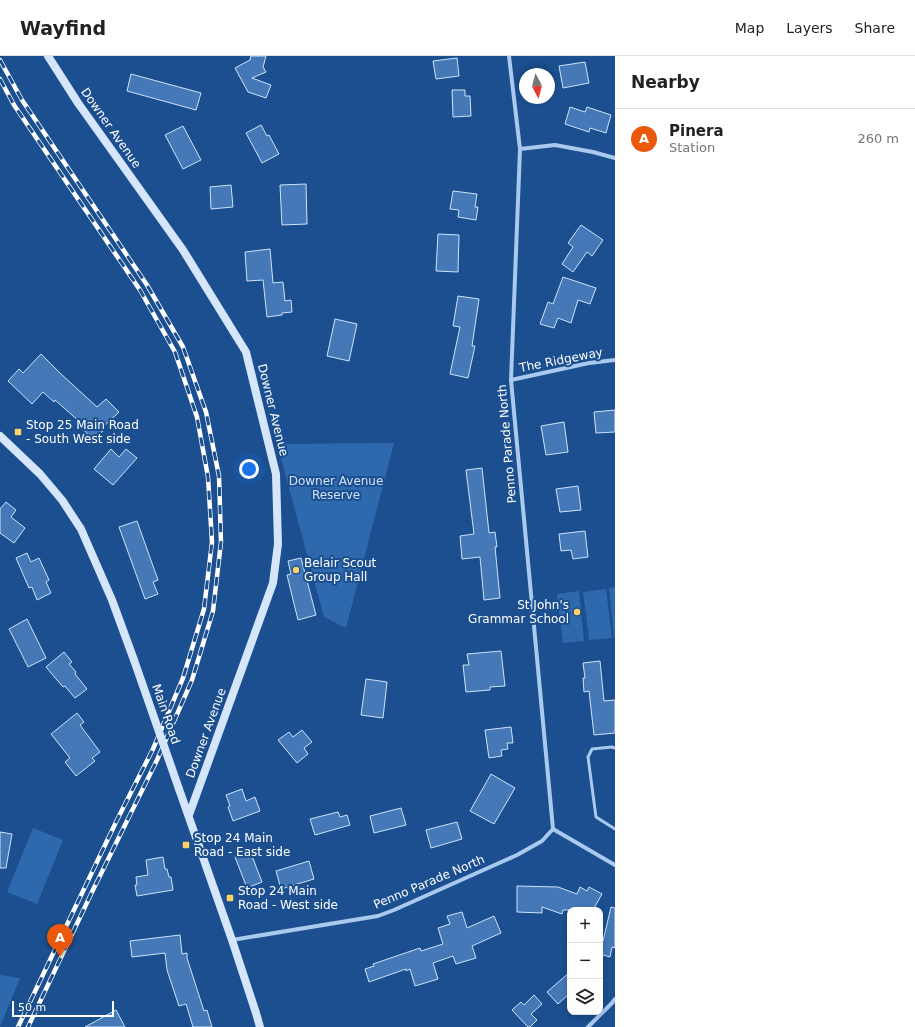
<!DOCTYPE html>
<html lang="en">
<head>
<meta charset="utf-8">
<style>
	body { margin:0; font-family:"DejaVu Sans",sans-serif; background:#f2f2f2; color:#222 }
	.controls { position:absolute; right:12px; bottom:12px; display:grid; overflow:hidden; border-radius:8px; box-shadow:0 2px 6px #0003 }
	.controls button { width:36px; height:36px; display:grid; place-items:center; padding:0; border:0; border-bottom:1px solid #e0e0e0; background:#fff; color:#222; font:20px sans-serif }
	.compass { position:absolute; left:519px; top:12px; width:36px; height:36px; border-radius:50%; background:#fff; box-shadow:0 2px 6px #0003; rotate:173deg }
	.scale { position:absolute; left:12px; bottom:10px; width:102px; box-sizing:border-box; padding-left:4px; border:2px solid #fff; border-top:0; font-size:11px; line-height:14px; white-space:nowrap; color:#fff; -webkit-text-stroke:3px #1b4f8f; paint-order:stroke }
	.you { position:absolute; left:249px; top:413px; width:14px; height:14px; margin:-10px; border:3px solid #fff; border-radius:50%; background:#1a73e8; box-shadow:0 0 0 6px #1a73e833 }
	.badge { display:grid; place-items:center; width:26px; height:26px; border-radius:50%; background:#ea580c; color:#fff; font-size:13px; font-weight:700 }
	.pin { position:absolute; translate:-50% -33px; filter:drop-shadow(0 1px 2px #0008) }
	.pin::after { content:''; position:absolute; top:21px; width:14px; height:12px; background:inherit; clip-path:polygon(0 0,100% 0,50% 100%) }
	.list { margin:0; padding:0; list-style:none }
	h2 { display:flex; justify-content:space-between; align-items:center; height:52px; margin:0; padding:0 16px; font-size:17px }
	h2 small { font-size:13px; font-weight:400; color:#767676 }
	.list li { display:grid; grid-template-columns:26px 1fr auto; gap:12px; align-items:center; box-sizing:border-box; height:60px; padding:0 16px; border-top:1px solid #e0e0e0 }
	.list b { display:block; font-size:15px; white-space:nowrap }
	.list p { margin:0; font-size:13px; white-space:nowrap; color:#767676 }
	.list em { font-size:13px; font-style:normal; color:#767676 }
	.icon { flex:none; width:22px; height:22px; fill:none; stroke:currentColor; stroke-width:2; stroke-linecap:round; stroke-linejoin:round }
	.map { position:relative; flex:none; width:615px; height:971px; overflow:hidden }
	header { display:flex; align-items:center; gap:24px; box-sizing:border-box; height:56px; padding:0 20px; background:#fff; border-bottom:1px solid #e0e0e0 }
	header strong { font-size:19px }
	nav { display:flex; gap:22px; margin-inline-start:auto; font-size:14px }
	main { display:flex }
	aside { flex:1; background:#fff }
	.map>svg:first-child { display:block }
</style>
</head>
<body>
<header>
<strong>Wayfind</strong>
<nav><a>Map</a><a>Layers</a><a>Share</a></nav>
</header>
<main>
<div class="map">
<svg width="615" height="971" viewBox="0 0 615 971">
	<rect width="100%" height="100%" fill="#1b4f8f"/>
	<path fill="#2e69ad" d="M 394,387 L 346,572 L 324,561 L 277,388 Z
		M 615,531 L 615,581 L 614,581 L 609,532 Z
		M 606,533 L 612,582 L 589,584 L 583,536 Z
		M 579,535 L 584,585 L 563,587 L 557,538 Z
		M 33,772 L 63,784 L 37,848 L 7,836 Z
		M 0,919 L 20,922 L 0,971 Z"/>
	<path fill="#4478b7" stroke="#cfe3fa" d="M 251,0 L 266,0 L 263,11 L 266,16 L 252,22 L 271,29 L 266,42 L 248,36 L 235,12 L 250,4 Z
		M 457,2 L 459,20 L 436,23 L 433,5 Z
		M 585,6 L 589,27 L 563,32 L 559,10 Z
		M 131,18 L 201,37 L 196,54 L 127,35 Z
		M 452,34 L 465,34 L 465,40 L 470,40 L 471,60 L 453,61 Z
		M 570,51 L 585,56 L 587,51 L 611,59 L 606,77 L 590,72 L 589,76 L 565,68 Z
		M 261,69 L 267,80 L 269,79 L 279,98 L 262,107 L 246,77 Z
		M 183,70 L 201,104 L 183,113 L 165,79 Z
		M 306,128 L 307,168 L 282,169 L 280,129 Z
		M 231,129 L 233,151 L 211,153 L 210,131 Z
		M 453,135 L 477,138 L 475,151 L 478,151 L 476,164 L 458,161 L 459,154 L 450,153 Z
		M 581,169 L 603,184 L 592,200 L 587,196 L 573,216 L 562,208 L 573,191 L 568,187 Z
		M 438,178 L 459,179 L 458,216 L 436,215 Z
		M 270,193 L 273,227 L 283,226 L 285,245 L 291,244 L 292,256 L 282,257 L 282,259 L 267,261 L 263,224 L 247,225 L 245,196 Z
		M 563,221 L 596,232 L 590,248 L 578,244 L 571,267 L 558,262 L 554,272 L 540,268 L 548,246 L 553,248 Z
		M 458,240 L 479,243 L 472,290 L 475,290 L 468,322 L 450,318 L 460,271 L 453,270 Z
		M 335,263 L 357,268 L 349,305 L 327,300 Z
		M 41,298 L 61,318 L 97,351 L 106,343 L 119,356 L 101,373 L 103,375 L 93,384 L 79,369 L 81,367 L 55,344 L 54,346 L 43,336 L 32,348 L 8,325 L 19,313 L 23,317 Z
		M 615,354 L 615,376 L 596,377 L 594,356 Z
		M 564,366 L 568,396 L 546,399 L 541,370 Z
		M 111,393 L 119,401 L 126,393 L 137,402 L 113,429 L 94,413 Z
		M 482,412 L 489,477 L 495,476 L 497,491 L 495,491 L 500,542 L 484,544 L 480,501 L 462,503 L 460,480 L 474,478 L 466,414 Z
		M 578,430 L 581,454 L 560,456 L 556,433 Z
		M 6,446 L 16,454 L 11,461 L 25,472 L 14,487 L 0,477 L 0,453 Z
		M 137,465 L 158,524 L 153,526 L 158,538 L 145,543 L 119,471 Z
		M 585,475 L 588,501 L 573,503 L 571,494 L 561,495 L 559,478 Z
		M 27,497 L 31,506 L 39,502 L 49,524 L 46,526 L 51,537 L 37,544 L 32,531 L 29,532 L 16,502 Z
		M 301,502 L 316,559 L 298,564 L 287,519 L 291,518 L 288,505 Z
		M 27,563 L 46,602 L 28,611 L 9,573 Z
		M 501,595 L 505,630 L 490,631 L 490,634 L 466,636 L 463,609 L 469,609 L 467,598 Z
		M 64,596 L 72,606 L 69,608 L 76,616 L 75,618 L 87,633 L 75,642 L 65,630 L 63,631 L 46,611 Z
		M 600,605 L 604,645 L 615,644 L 615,677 L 594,679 L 589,635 L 584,636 L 583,622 L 585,622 L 583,607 Z
		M 366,623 L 387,626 L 383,662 L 361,659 Z
		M 77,657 L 84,666 L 80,669 L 100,696 L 92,702 L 95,705 L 76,720 L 65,706 L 70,702 L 51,678 Z
		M 511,671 L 513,687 L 507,687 L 508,693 L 501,694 L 502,700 L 489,702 L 485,674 Z
		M 302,674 L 312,686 L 304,692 L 308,698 L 297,707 L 278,684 L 289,676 L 293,681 Z
		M 491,718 L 515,732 L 494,768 L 470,755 Z
		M 242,733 L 246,745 L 255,741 L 260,755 L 233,765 L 228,751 L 230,750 L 226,739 Z
		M 401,752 L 406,769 L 374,777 L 370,760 Z
		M 338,756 L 340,761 L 347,759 L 350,769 L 315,779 L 310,763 Z
		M 457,766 L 462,783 L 431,792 L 426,774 Z
		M 0,776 L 12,778 L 6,812 L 0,812 Z
		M 246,797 L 248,802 L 252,800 L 262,826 L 247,832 L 235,801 Z
		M 163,801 L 165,813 L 167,813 L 169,821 L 171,821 L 173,834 L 137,840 L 135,829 L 137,829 L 136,821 L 148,819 L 146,804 Z
		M 309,805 L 314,823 L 281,833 L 276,815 Z
		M 517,830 L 558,831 L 577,838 L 580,831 L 587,835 L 589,831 L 602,838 L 593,854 L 563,854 L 562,858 L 542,851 L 542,857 L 517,856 Z
		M 611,851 L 615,852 L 615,892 L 612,891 L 610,901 L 600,898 L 600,884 L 603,885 Z
		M 462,856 L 467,872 L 494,860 L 501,877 L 472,890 L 476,902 L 456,908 L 453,900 L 433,907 L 438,923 L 415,930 L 410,913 L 406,915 L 406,913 L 369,926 L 365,913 L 374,910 L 373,908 L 420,892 L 421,895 L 443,888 L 438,872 L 450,868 L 447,860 Z
		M 180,879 L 182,898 L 187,897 L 187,902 L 204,955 L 207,954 L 212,971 L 193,971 L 186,948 L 179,950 L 167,914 L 165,897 L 132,901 L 130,885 Z
		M 570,916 L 570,937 L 558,948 L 547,936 Z
		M 534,939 L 542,948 L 531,958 L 537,964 L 530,971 L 528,971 L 512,954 L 521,946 L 524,949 Z
		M 116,954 L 125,971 L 85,971 Z"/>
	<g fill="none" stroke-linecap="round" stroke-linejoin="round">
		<path stroke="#a9c9ee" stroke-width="3" d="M 615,692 L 612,691 L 592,693 L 588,701 L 596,761 L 615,773"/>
		<path stroke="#a9c9ee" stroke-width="4" d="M 509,0 L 520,93 L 511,324 L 553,773
			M 520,93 L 555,89 L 593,96 L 615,102
			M 511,324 L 589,307 L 615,304
			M 232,884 L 378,860 L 394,854 L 517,799 L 542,785 L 553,773 L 615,809
			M 588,971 L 612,947 L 615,943"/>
		<path stroke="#d6e6fa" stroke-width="8" d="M 48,0 L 78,47 L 183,194 L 246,296 L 276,418 L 278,488 L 273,527 L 189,759
			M 0,380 L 40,418 L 62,444 L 81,473 L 112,544 L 134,604
			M 179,733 L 232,884 L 256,957 L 260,971"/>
		<g stroke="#fff" stroke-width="4.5">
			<path id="rail" d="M 0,4 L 22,44 L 147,229 L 183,291 L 206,356 L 219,420 L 221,486 L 213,555 L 192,624 L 157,704 L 92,836 L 28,971
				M 0,23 L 14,49 L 140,234 L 175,296 L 197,361 L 208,421 L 212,486 L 204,553 L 183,622 L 153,693 L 117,764 L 18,971"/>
		</g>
		<use href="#rail" stroke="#1b4f8f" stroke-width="3" stroke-dasharray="9" stroke-linecap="butt"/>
		<path stroke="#d6e6fa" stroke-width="8" d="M 134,604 L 179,733"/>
	</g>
	<g fill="#ffd166" stroke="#1b4f8f" stroke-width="1.5">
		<rect x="14" y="372" width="8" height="8" rx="2"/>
		<circle cx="296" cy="514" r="4"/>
		<circle cx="577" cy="556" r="4"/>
		<rect x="182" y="785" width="8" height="8" rx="2"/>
		<rect x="226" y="838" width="8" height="8" rx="2"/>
	</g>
	<g text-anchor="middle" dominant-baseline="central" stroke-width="4" stroke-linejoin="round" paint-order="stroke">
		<g font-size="12" fill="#fff" stroke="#1b4f8f">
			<text transform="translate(111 72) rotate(55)">Downer Avenue</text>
			<text transform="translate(561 304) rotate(-11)">The Ridgeway</text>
			<text transform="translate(273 354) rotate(76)">Downer Avenue</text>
			<text transform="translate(507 388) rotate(-95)">Penno Parade North</text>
			<text transform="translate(166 658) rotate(71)">Main Road</text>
			<text transform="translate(206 677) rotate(-70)">Downer Avenue</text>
			<text transform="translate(429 826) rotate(-23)">Penno Parade North</text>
		</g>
		<g font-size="12" fill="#fff" stroke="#1b4f8f" text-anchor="start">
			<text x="26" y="369">Stop 25 Main Road<tspan x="26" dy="14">- South West side</tspan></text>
			<text x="304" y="507">Belair Scout<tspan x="304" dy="14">Group Hall</tspan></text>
			<text x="569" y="549" text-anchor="end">St John's<tspan x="569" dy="14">Grammar School</tspan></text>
			<text x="194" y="782">Stop 24 Main<tspan x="194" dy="14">Road - East side</tspan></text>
			<text x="238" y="835">Stop 24 Main<tspan x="238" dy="14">Road - West side</tspan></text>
		</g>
		<g font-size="12" fill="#cfe3fa" stroke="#1b4f8f">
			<text x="336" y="425">Downer Avenue<tspan x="336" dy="14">Reserve</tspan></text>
		</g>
	</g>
</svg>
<div class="controls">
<button>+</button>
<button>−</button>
<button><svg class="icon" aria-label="layers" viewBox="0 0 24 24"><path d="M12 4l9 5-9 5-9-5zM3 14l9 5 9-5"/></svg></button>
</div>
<svg class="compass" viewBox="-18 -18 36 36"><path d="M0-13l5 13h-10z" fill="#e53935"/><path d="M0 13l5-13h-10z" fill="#767676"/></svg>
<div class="scale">50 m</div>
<div class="you"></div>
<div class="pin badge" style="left:60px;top:901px">A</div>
</div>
<aside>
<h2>Nearby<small></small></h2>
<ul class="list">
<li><span class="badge">A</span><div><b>Pinera</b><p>Station</p></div><em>260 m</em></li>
</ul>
</aside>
</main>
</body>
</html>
